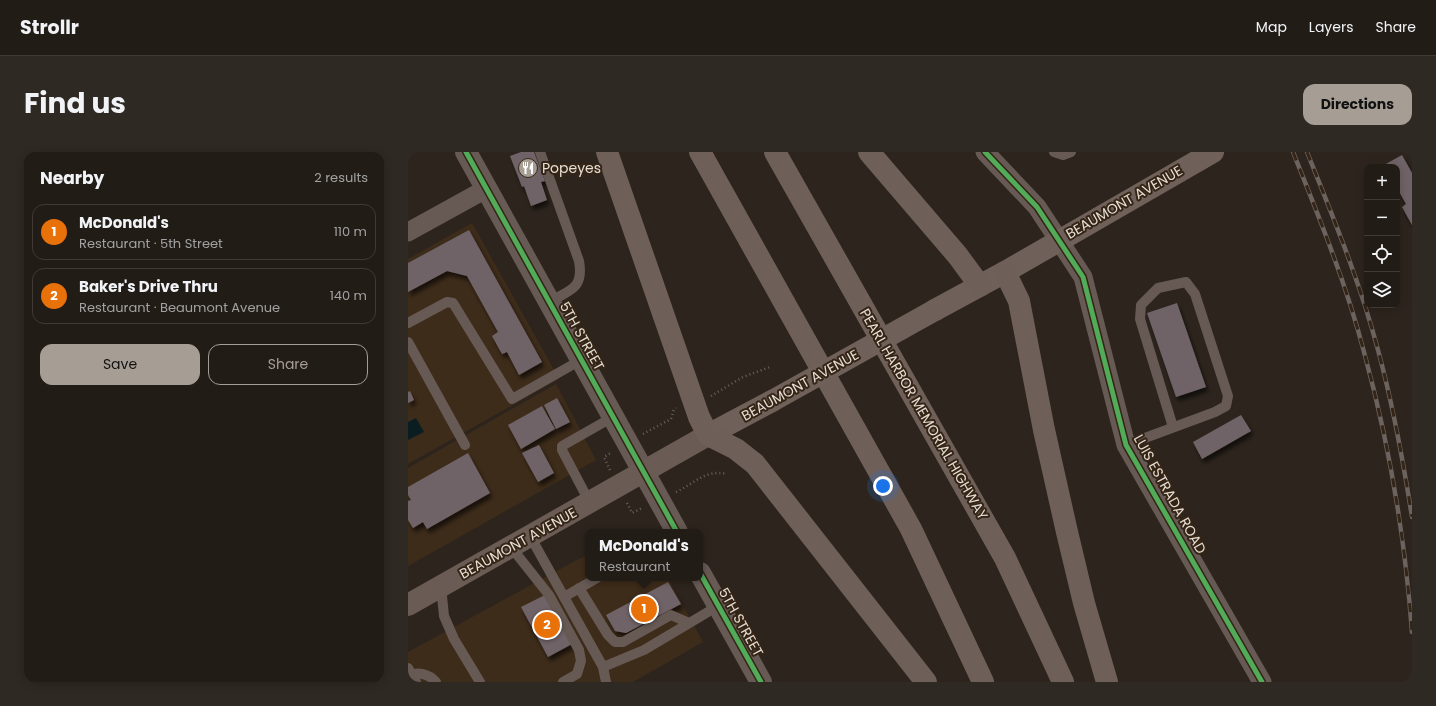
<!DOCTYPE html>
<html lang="en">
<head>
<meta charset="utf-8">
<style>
	body { margin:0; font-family:Poppins,sans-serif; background:#2e2923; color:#f1f3f6 }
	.controls { position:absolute; right:12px; top:12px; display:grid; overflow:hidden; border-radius:8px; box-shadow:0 2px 10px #0003 }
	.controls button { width:36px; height:36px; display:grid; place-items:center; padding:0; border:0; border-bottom:1px solid #3f3a35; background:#221c16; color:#f1f3f6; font:20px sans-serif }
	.you { position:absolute; left:475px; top:334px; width:14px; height:14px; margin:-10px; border:3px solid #fff; border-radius:50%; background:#1a73e8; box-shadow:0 0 0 6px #1a73e833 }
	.badge { display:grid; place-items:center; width:26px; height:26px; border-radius:50%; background:#a69d94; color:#fff; font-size:13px; font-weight:700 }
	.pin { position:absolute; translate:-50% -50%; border:2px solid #fff; box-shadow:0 1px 4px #0006 }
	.popup { position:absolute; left:177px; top:377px; width:118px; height:52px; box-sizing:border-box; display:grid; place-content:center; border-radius:8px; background:#221c16; filter:drop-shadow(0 1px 3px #0005); font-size:13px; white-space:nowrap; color:#a2a1a1 }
	.popup b { font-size:15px; color:#f1f3f6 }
	.popup::after { content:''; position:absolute; left:50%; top:100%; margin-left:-8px; border:8px solid transparent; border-top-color:#221c16 }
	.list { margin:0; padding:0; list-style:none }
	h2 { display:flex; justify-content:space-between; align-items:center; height:52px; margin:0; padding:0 16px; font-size:17px }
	h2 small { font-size:13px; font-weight:400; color:#a2a1a1 }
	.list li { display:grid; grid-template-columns:26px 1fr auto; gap:12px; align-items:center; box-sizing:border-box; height:56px; margin:0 8px 8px; padding:0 8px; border:1px solid #3f3a35; border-radius:12px }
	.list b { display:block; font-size:15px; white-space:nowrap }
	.list p { margin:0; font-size:13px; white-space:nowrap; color:#a2a1a1 }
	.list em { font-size:13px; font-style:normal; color:#a2a1a1 }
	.actions { display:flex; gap:8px; padding:12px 16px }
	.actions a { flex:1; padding:9px 0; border:1px solid #a69d94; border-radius:12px; text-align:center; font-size:14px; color:#a69d94 }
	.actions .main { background:#a69d94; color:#111 }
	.icon { flex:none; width:22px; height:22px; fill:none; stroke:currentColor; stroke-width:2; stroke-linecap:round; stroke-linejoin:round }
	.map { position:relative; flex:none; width:1004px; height:530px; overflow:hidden; border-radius:12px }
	header { display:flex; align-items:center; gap:24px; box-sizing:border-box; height:56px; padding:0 20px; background:#221c16; border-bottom:1px solid #3f3a35 }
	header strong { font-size:19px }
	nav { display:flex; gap:22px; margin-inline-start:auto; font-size:14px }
	.intro { display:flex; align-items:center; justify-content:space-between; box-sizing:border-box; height:96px; padding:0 24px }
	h1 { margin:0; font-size:28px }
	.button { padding:10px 18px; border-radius:12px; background:#a69d94; color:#111; font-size:14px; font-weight:700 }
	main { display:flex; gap:24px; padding:0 24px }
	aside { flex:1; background:#221c16; border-radius:12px; box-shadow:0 2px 10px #0003 }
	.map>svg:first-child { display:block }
</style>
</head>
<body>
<header>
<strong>Strollr</strong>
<nav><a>Map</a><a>Layers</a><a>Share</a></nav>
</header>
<div class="intro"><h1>Find us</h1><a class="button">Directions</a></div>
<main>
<aside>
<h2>Nearby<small>2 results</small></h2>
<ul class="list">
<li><span class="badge" style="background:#e8710a">1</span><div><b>McDonald's</b><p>Restaurant · 5th Street</p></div><em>110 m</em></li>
<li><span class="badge" style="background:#e8710a">2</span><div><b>Baker's Drive Thru</b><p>Restaurant · Beaumont Avenue</p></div><em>140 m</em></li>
</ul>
<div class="actions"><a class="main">Save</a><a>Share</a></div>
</aside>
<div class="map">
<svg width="1004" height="530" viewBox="0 0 1004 530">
	<defs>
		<filter id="shadow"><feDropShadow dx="2.5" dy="4.5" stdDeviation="2" flood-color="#0009"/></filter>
	</defs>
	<rect width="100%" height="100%" fill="#2d251d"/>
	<path fill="#3e2c1a" d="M 64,71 L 151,227 L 0,312 L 0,107 Z
		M 148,232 L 188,308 L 0,414 L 0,316 Z
		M 180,402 L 180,426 L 260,426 L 295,490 L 225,530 L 0,530 L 0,500 Z"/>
	<path fill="#0a1d20" d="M 8,266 L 16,280 L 0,288 L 0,270 Z"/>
	<path fill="#6f6367" filter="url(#shadow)" d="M 113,0 L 126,0 L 137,29 L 133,30 L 139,48 L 123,54 L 116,34 L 114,35 L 102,4 Z
		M 994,3 L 1004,21 L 1004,73 L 994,55 L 998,52 L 989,36 L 989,15 L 977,15 L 976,13 Z
		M 61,78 L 134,210 L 111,223 L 99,200 L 94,202 L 84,184 L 90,180 L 59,124 L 39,119 L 0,140 L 0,111 Z
		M 769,151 L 798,235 L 768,245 L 739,161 Z
		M 2,239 L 6,248 L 0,251 L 0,240 Z
		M 149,246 L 162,270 L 148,277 L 136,253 Z
		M 134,254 L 147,277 L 113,297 L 100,273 Z
		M 833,263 L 843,279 L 794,307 L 785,290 Z
		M 131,293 L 146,321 L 130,330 L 114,301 Z
		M 60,301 L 82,341 L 19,377 L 15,370 L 5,376 L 0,368 L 0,349 L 3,348 L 0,343 L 0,335 Z
		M 260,430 L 273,452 L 218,481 L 207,479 L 198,463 Z
		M 137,443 L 164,492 L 140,505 L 113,455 Z"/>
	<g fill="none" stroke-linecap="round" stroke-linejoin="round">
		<path stroke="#69605a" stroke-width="2.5" stroke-dasharray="1 3" stroke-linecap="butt" d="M 303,244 L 335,225 L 362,215
			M 235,282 L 263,267 L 266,257 L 268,256
			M 202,318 L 196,305 L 203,301
			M 268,340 C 286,332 297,317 319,322
			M 219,351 L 224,361 L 234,356"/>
		<path stroke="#675a55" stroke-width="10" d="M 132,0 L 171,109 C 176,137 162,138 141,150
			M 646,0 L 655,3 L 663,0
			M 0,171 L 39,150 L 45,151 L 104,247 L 173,208
			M 0,190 L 57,293
			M 718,293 L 807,260 L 818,254 L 820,244 L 787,142 L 778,130 L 750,136 L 733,153 L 732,167 L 765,275
			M 182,351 L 154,298 L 154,294 L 205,265
			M 122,384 L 195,515 L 198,530
			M 103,395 L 141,443 L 171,498 L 173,509 L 169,522 L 155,530
			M 33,434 L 36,464 L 46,487 L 72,530
			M 171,436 L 200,483 L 207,490 L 215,490 L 263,463 L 281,471
			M 156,445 L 189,426
			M 195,515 L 236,498 L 310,454
			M 0,516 L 8,530
			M 0,524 C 10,519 21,522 28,530"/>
		<path stroke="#675a55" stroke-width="19" d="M 577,0 L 629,55 L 675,125 L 718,293 L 854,530
			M 0,80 L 78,37"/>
		<path stroke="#675a55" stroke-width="22" d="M 58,0 L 269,380
			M 292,421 L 353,530"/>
		<path stroke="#6a5b54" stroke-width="22" d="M 0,453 L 300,283"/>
		<path stroke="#70605a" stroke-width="22" d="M 527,158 L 597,120 L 805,0
			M 300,283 L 364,249"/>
		<path stroke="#6e5f58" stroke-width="22" d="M 199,0 L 291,265 L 300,283 L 328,297 L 347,312 L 518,530
			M 292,0 L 503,377 L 575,530
			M 367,0 L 597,406 L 655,530
			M 461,0 L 550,104 L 572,134
			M 597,120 L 611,149 L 636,278 L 659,380 L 676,451 L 699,530"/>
		<g stroke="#6d635e" stroke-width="4.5">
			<path id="rail" d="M 885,0 C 911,65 938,131 956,200 C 981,291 997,385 1004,480
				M 899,0 C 925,65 952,130 970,198 C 985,253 995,308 1004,365"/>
		</g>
		<use href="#rail" stroke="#342516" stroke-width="3" stroke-dasharray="9" stroke-linecap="butt"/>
		<path stroke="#70605a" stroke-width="22" d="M 364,249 L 527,158"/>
		<g stroke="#342516" stroke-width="8">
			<path id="cycleway" d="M 58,0 L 269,380
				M 577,0 L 629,55 L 675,125 L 718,293 L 854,530
				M 292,421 L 353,530"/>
		</g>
		<use href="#cycleway" stroke="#51ab58" stroke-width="5"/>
	</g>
	<defs>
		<g id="restaurant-disc" transform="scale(1)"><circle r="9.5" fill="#a69d94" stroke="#342516"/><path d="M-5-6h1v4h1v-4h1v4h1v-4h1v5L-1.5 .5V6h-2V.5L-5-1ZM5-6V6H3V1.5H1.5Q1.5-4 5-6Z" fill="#fff"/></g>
	</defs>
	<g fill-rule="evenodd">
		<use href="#restaurant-disc" x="120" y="16"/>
	</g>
	<g text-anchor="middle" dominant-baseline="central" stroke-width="4" stroke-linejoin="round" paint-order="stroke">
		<g font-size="14" fill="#e7ded4" stroke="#342516" text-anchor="start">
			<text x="134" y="16">Popeyes</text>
		</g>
		<g font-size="14" fill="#e7ded4" stroke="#342516">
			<text transform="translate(716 50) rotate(-30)">BEAUMONT AVENUE</text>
			<text transform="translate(174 184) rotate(61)">5TH STREET</text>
			<text transform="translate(392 233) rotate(-29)">BEAUMONT AVENUE</text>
			<text transform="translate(516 262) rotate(60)">PEARL HARBOR MEMORIAL HIGHWAY</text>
			<text transform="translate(762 342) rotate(61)">LUIS ESTRADA ROAD</text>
			<text transform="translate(110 391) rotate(-29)">BEAUMONT AVENUE</text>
			<text transform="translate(333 470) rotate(61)">5TH STREET</text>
		</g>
	</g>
</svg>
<div class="controls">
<button>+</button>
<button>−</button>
<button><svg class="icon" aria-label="locate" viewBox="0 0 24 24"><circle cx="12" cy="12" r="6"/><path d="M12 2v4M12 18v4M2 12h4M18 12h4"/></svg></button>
<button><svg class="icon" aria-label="layers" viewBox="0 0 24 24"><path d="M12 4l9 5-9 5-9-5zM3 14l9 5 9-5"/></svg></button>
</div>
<div class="you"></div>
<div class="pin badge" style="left:236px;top:457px;background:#e8710a">1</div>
<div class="popup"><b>McDonald's</b>Restaurant</div>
<div class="pin badge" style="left:139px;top:473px;background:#e8710a">2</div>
</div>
</main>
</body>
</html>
